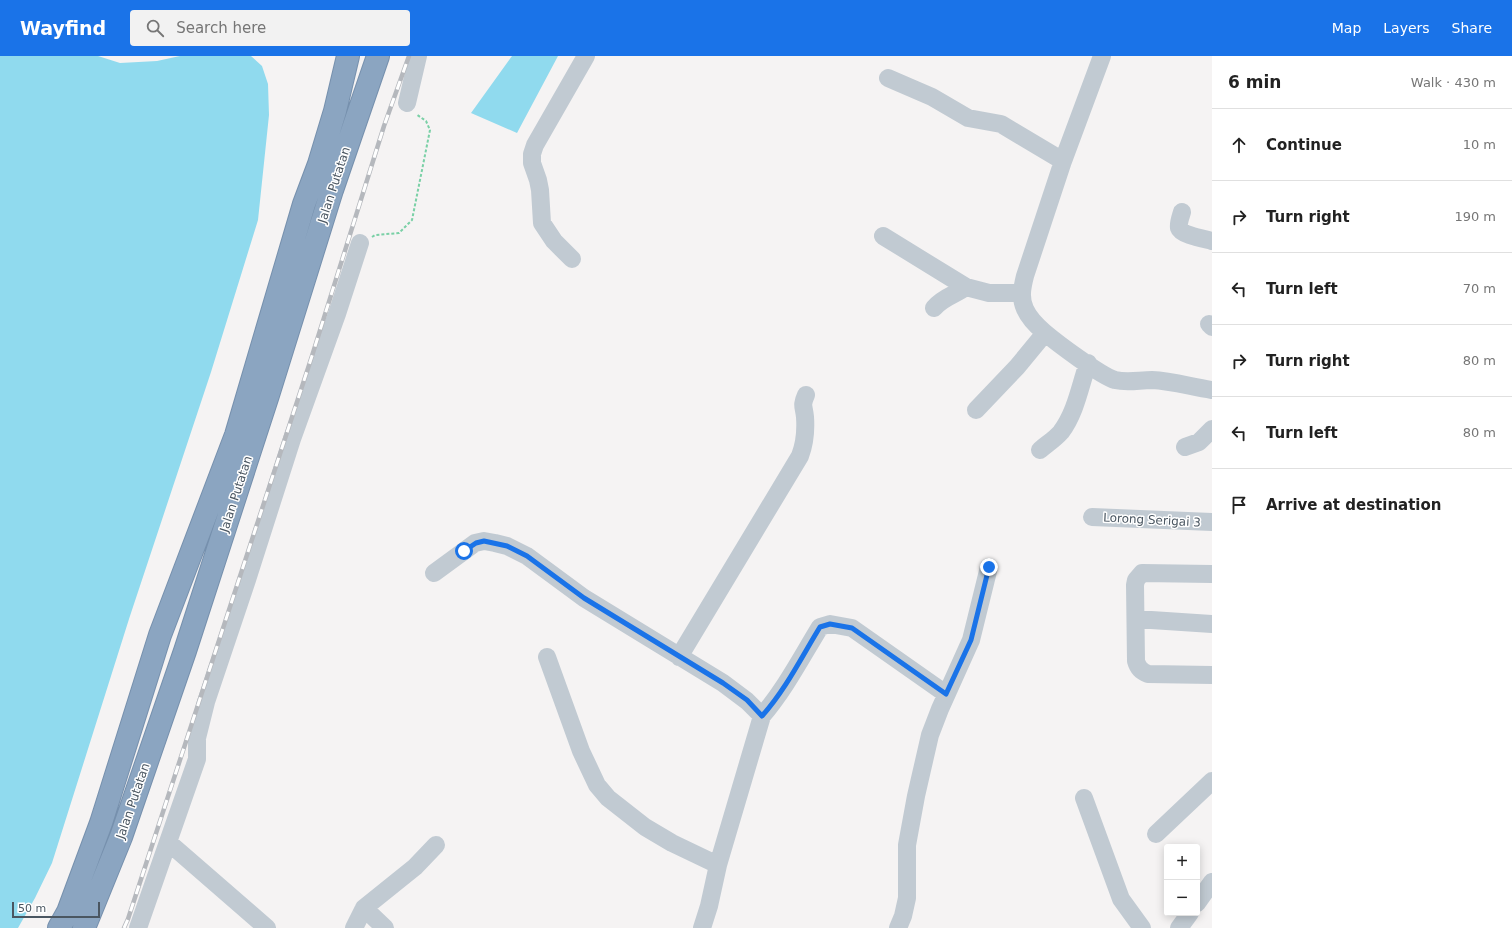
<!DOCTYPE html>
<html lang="en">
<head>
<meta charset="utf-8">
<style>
	body { margin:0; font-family:"DejaVu Sans",sans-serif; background:#f2f2f2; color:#222 }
	.controls { position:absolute; right:12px; bottom:12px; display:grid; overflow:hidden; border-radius:4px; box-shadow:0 2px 10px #0003 }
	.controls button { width:36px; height:36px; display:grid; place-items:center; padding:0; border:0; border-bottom:1px solid #e0e0e0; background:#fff; color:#222; font:20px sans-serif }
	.scale { position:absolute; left:12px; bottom:10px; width:88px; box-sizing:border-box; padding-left:4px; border:2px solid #4a5661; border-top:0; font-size:11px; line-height:14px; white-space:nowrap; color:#4a5661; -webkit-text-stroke:3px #fff; paint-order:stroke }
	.stop { position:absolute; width:12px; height:12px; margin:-9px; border:3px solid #1a73e8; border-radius:50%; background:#fff }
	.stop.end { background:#1a73e8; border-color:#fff; box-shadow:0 1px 4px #0008 }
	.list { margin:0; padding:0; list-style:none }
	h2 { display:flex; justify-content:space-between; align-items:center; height:52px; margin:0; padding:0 16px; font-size:17px }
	h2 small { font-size:13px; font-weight:400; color:#767676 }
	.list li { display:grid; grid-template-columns:26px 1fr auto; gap:12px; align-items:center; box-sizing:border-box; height:72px; padding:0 16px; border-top:1px solid #e0e0e0 }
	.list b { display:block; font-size:15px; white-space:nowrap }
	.list em { font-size:13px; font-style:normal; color:#767676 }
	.icon { flex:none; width:22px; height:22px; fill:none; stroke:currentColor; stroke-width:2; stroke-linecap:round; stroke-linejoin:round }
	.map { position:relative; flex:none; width:1212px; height:872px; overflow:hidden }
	header { display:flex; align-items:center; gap:24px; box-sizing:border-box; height:56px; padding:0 20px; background:#1a73e8; color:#fff }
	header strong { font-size:19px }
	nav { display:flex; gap:22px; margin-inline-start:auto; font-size:14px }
	.search { width:280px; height:36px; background:#f2f2f2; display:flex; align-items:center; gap:10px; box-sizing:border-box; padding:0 14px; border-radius:4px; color:#767676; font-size:15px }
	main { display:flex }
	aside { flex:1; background:#fff }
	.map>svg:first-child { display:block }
</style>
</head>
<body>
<header>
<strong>Wayfind</strong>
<div class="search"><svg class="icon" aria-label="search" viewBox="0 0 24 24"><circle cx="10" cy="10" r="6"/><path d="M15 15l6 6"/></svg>Search here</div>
<nav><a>Map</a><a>Layers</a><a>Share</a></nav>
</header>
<main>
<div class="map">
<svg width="1212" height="872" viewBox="0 0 1212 872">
	<rect width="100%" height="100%" fill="#f5f3f3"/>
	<path fill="#90daee" d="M 0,0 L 98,0 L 120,7 L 157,5 L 180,0 L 251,0 L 262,10 L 268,28 L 269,59 L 258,164 L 211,316 L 129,563 L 52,807 L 35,842 L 18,872 L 0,872 Z
		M 512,0 L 558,0 L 517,77 L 471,57 Z"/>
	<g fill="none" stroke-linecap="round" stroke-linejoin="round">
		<g stroke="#7690ad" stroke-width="24">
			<path id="highway" d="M 59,872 L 68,856 L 101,767 L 160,579 L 236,379 L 304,148 L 319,108 L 335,55 L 348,0
				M 84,872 L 121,781 L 185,595 L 268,339 L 332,134 L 378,0"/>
		</g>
		<path stroke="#7ad0a6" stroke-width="2" stroke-dasharray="3 2" stroke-linecap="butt" d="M 372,181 L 375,179 L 399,177 L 412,164 L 430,74 L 426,65 L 416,58"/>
		<path stroke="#c1cad2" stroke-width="18" d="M 1102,0 L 1063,105 L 1025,220 C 1022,232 1020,242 1025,253 C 1029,262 1037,270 1044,276 C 1057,287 1101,320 1115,324 C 1128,327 1139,324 1152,324 C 1172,325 1192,331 1212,334
			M 888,22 L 932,41 L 968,62 L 1001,68 L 1063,105
			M 407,47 L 418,0
			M 1182,156 C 1181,160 1178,167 1179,172 C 1181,179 1205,183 1212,185
			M 883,180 L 966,231
			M 572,203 L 554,185 L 542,167 L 540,134 L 538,124 L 532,107 L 532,98 L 535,89 L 586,0
			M 934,252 C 943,241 955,239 966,231 L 989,237 L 1021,237
			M 1209,268 L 1212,271
			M 976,354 L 1017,311 L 1045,277
			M 1185,391 L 1199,386 L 1212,373
			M 1040,394 C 1047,388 1055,383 1061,376 C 1076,356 1080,330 1088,307
			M 1092,461 L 1212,466
			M 434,517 L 475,487 L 484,485 L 495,487 L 507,490 L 527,500 L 584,542 L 723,627 L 747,645 L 762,660
			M 1212,518 L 1142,517 L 1136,524 L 1135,529 L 1136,605 C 1138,612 1141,615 1148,618 L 1212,619
			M 1136,563 L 1212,568
			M 547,601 L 581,695 L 597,729 L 608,742 L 645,771 L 672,787 L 718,809
			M 679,601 L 800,400 C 805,387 806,375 805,361 C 804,350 801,350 806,339
			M 1084,742 L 1121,843 L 1142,872
			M 1156,778 L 1212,725
			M 168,786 L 267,872
			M 1197,847 L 1212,826
			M 364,852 L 385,872
			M 138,872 L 197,703 L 197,682 L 206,646 L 245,530 L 292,383 L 337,258 L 360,187
			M 354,872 L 364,852 L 415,811 L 436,789
			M 702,872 L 709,850 L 718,809 L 762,660 C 785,633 801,602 820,571 L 830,568 L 852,572 L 946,638
			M 898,872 L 903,860 L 907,842 L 907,789 L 916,740 L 930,679 L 940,653 L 971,584 L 989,511
			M 1179,872 L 1190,857"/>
		<use href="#highway" stroke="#8ba5c1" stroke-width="22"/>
		<g stroke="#b5b8bd" stroke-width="4.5">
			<path id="rail" d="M 124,872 L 128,863 L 312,300 L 384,70 L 409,0"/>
		</g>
		<use href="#rail" stroke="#fff" stroke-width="3" stroke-dasharray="9" stroke-linecap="butt"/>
	</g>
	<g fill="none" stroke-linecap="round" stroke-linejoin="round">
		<path stroke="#1a73e8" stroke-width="5" d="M 464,495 L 476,487 L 484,485 L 507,490 L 527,500 L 584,542 L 723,627 L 747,644 L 762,660 C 786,633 801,602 820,571 L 830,568 L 852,572 L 946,638 L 971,584 L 989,511"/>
	</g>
	<g text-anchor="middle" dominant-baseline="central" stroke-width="3" stroke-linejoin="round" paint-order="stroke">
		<g font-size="12" fill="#4a5661" stroke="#fff">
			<text transform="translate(334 129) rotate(-72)">Jalan Putatan</text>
			<text transform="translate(236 438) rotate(-72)">Jalan Putatan</text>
			<text transform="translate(1152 464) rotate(3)">Lorong Serigai 3</text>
			<text transform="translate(133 745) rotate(-71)">Jalan Putatan</text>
		</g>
	</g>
</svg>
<div class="controls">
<button>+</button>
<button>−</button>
</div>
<div class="scale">50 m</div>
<div class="stop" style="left:464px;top:495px"></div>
<div class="stop end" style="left:989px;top:511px"></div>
</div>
<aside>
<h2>6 min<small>Walk · 430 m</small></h2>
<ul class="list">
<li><svg class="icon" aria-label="ahead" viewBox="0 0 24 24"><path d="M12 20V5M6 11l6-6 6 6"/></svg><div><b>Continue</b></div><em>10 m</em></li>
<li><svg class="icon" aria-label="right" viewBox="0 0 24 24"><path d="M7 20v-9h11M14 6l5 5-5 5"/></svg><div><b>Turn right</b></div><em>190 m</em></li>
<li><svg class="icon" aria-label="left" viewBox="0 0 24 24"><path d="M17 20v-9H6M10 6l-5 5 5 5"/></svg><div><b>Turn left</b></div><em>70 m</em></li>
<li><svg class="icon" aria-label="right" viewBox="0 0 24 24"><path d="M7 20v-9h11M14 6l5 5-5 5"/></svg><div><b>Turn right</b></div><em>80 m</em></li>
<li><svg class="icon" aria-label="left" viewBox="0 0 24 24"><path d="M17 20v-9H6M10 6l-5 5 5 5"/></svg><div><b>Turn left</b></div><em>80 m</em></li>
<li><svg class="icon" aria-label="arrive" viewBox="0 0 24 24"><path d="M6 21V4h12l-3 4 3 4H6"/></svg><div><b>Arrive at destination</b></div></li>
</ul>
</aside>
</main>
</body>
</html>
